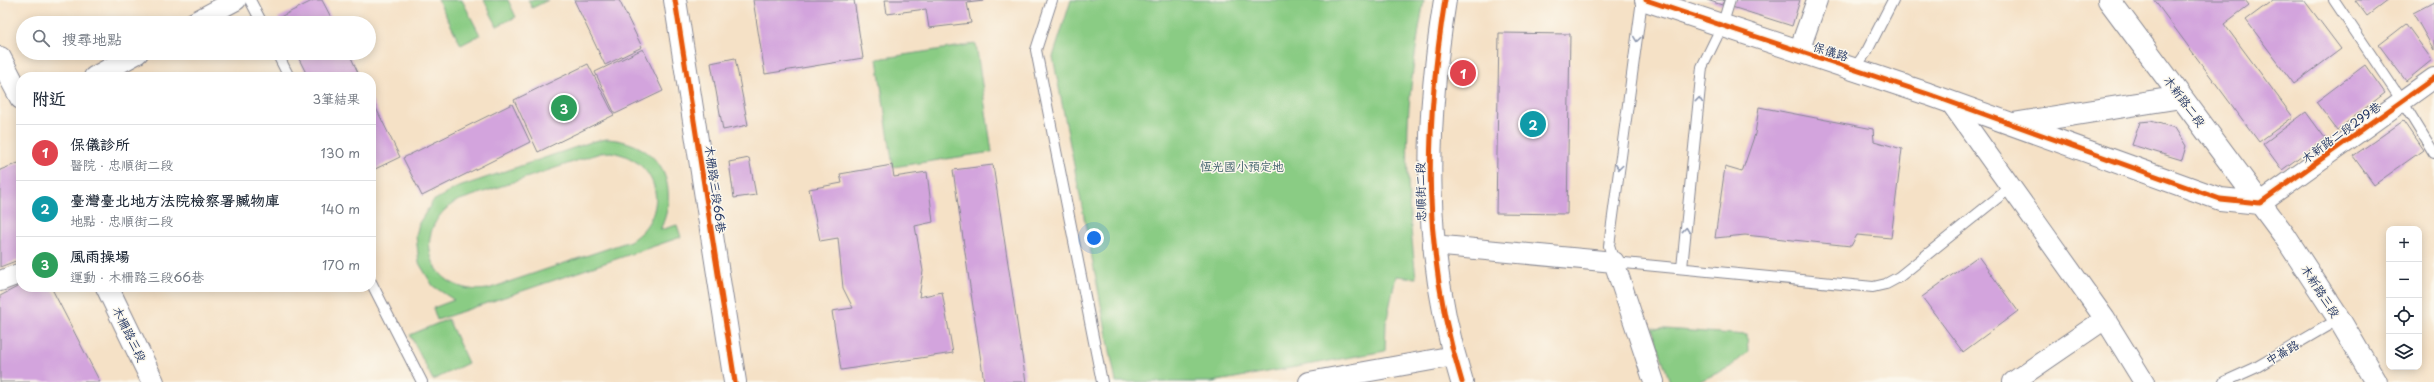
<!DOCTYPE html>
<html lang="zh-TW">
<head>
<meta charset="utf-8">
<style>
	body { margin:0; font-family:"Playpen Sans","LXGW WenKai TC",sans-serif; background:#f2f2f3; color:#1f2937 }
	.controls { position:absolute; right:12px; bottom:12px; display:grid; overflow:hidden; border-radius:8px; box-shadow:0 2px 10px #0003 }
	.controls button { width:36px; height:36px; display:grid; place-items:center; padding:0; border:0; border-bottom:1px solid #e0e1e3; background:#fff; color:#1f2937; font:20px sans-serif }
	.you { position:absolute; left:1094px; top:238px; width:14px; height:14px; margin:-10px; border:3px solid #fff; border-radius:50%; background:#1a73e8; box-shadow:0 0 0 6px #1a73e833 }
	.badge { display:grid; place-items:center; width:26px; height:26px; border-radius:50%; background:#0f766e; color:#fff; font-size:13px; font-weight:700 }
	.pin { position:absolute; translate:-50% -50%; border:2px solid #fff; box-shadow:0 1px 4px #0006 }
	.list { margin:0; padding:0; list-style:none }
	h2 { display:flex; justify-content:space-between; align-items:center; height:52px; margin:0; padding:0 16px; font-size:17px }
	h2 small { font-size:13px; font-weight:400; color:#747a83 }
	.list li { display:grid; grid-template-columns:26px 1fr auto; gap:12px; align-items:center; box-sizing:border-box; height:56px; padding:0 16px; border-top:1px solid #e0e1e3 }
	.list b { display:block; font-size:15px; white-space:nowrap }
	.list p { margin:0; font-size:13px; white-space:nowrap; color:#747a83 }
	.list em { font-size:13px; font-style:normal; color:#747a83 }
	.icon { flex:none; width:22px; height:22px; fill:none; stroke:currentColor; stroke-width:2; stroke-linecap:round; stroke-linejoin:round }
	.map { position:relative; flex:none; width:2434px; height:382px; overflow:hidden }
	.search { position:absolute; background:#fff; box-shadow:0 2px 10px #0003; left:16px; top:16px; width:360px; height:44px; display:flex; align-items:center; gap:10px; box-sizing:border-box; padding:0 14px; border-radius:22px; color:#747a83; font-size:15px }
	.panel { position:absolute; background:#fff; box-shadow:0 2px 10px #0003; left:16px; top:72px; width:360px; height:220px; border-radius:16px }
	.map>svg:first-child { display:block }
</style>
</head>
<body>
<div class="map">
<svg width="2434" height="382" viewBox="0 0 2434 382">
	<rect width="100%" height="100%" fill="#fbf7ec"/>
	<filter id="ink" filterUnits="userSpaceOnUse"><feTurbulence type="fractalNoise" baseFrequency=".025" numOctaves="2"/><feDisplacementMap in="SourceGraphic" scale="8" xChannelSelector="R" yChannelSelector="G"/><feConvolveMatrix kernelMatrix="1 2 1 2 8 2 1 2 1" color-interpolation-filters="sRGB"/></filter>
	<filter id="wash" filterUnits="userSpaceOnUse"><feTurbulence type="fractalNoise" baseFrequency=".012" numOctaves="4" result="noise"/><feDisplacementMap in="SourceGraphic" scale="16" xChannelSelector="R" yChannelSelector="G"/><feGaussianBlur stdDeviation="0.9" result="paint"/><feColorMatrix in="noise" values="0 0 0 0 0 0 0 0 0 0 0 0 0 0 0 0 0 1.4 0 .05"/><feComposite in="paint" operator="in"/></filter>
	<g filter="url(#wash)">
		<rect width="100%" height="100%" fill="#f5e1c6"/>
		<path fill="#8acc84" stroke="#527e71" fill-rule="evenodd" d="M 438,0 L 462,0 L 480,35 L 461,45 Z
			M 484,0 L 508,0 L 516,17 L 497,26 Z
			M 528,0 L 548,0 L 532,8 Z
			M 1071,0 L 1424,0 C 1417,41 1410,82 1408,123 C 1406,176 1410,226 1416,278 L 1396,276 L 1386,323 L 1385,351 L 1212,382 L 1116,382 L 1053,57 Z
			M 976,44 L 992,152 L 893,167 L 877,59 Z
			M 607,139 C 659,142 682,184 660,230 L 677,225 L 681,237 L 437,320 L 433,308 L 454,300 L 433,286 L 419,263 L 416,236 L 419,223 L 433,201 L 456,188 L 594,141 ZM 611,152 C 660,160 672,214 630,241 L 488,289 C 430,297 407,230 457,201 L 600,153 Z
			M 448,319 L 468,363 L 433,380 L 410,335 Z
			M 1652,328 L 1747,335 L 1748,352 L 1730,367 L 1698,382 L 1670,382 Z"/>
		<g id="blocks">
			<path fill="#d3a4dd" d="M 314,0 L 322,0 L 334,23 L 281,23 L 278,18 Z
				M 574,0 L 619,0 L 642,47 L 605,65 Z
				M 753,0 L 854,0 L 863,58 L 765,74 Z
				M 885,0 L 984,0 L 984,1 L 967,3 L 971,23 L 929,28 L 926,9 L 887,14 Z
				M 1707,0 L 1724,0 L 1722,5 Z
				M 1735,0 L 1800,0 L 1792,26 L 1732,7 Z
				M 2154,0 L 2245,0 L 2249,5 L 2224,24 L 2293,117 L 2259,142 Z
				M 2273,0 L 2304,0 L 2341,49 L 2294,84 L 2246,20 Z
				M 2355,0 L 2388,0 L 2367,16 Z
				M 2434,2 L 2434,50 L 2413,13 Z
				M 2406,24 L 2432,60 L 2406,81 L 2379,45 Z
				M 1499,33 L 1570,34 L 1567,214 L 1496,213 Z
				M 643,49 L 663,91 L 615,114 L 595,72 Z
				M 296,53 L 349,53 L 360,77 L 308,77 Z
				M 735,58 L 748,125 L 723,130 L 711,63 Z
				M 588,64 L 614,115 L 538,152 L 514,100 Z
				M 2365,65 L 2385,93 L 2337,130 L 2316,102 Z
				M 371,98 L 400,157 L 371,171 Z
				M 512,104 L 530,142 L 422,196 L 403,158 Z
				M 1759,107 L 1873,129 L 1874,141 L 1902,149 L 1891,238 L 1857,235 L 1851,246 L 1745,235 L 1715,238 L 1725,167 L 1742,172 L 1755,134 Z
				M 2306,112 L 2325,138 L 2282,170 L 2263,144 Z
				M 2151,121 L 2175,128 L 2186,146 L 2182,160 L 2132,145 L 2140,122 Z
				M 2403,121 L 2423,150 L 2374,185 L 2353,156 Z
				M 749,158 L 756,195 L 734,198 L 729,162 Z
				M 21,162 L 21,259 L 0,267 L 0,170 Z
				M 892,165 L 894,177 L 927,172 L 933,222 L 915,226 L 923,271 L 919,297 L 942,292 L 953,353 L 841,370 L 832,311 L 853,308 L 843,288 L 838,238 L 820,241 L 809,189 L 842,183 L 840,174 Z
				M 993,165 L 1026,382 L 984,382 L 953,170 Z
				M 1978,256 L 2018,311 L 1963,352 L 1922,297 Z
				M 21,285 L 21,287 L 51,287 L 100,382 L 0,382 L 0,296 Z"/>
		</g>
	</g>
	<g filter="url(#ink)">
		<use href="#blocks" fill-opacity="0" stroke="#888892" stroke-width="1"/>
		<g fill="none" stroke-linecap="round" stroke-linejoin="round">
			<g stroke="#888892" stroke-width="12">
				<path id="lane" d="M 250,0 L 262,23
					M 1052,0 L 1036,50 L 1102,382
					M 1642,0 L 1609,246 L 1614,262 L 1873,287 L 1886,284 L 1899,277 L 2011,187
					M 2334,0 L 2402,101 L 2434,153
					M 277,53 L 289,77
					M 1854,69 L 1867,51 L 1893,0
					M 1682,268 L 1702,67 L 1722,26 L 1730,0
					M 371,282 L 422,382
					M 2224,382 L 2255,368 L 2339,319"/>
			</g>
			<g stroke="#888892" stroke-width="22">
				<path id="street" d="M 193,23 L 236,0
					M 1799,51 L 1817,0
					M 94,77 L 138,53
					M 1951,103 L 2105,319 L 2144,382
					M 2260,203 L 2434,78
					M 1433,245 L 1614,262 L 1654,382
					M 0,281 L 21,273
					M 1309,382 L 1454,356
					M 2013,382 L 2105,319"/>
			</g>
			<g stroke="#888892" stroke-width="24">
				<path id="secondary" d="M 675,0 L 735,382
					M 1445,0 C 1424,131 1422,254 1462,382
					M 1646,0 L 1928,94 L 2220,199 L 2260,203
					M 2109,0 L 2284,235 L 2339,319 L 2376,382
					M 0,58 L 21,98
					M 2013,124 L 2181,97
					M 107,287 L 153,382"/>
			</g>
			<use href="#lane" stroke="#fff" stroke-width="10"/>
			<use href="#street" stroke="#fff" stroke-width="20"/>
			<use href="#secondary" stroke="#fff" stroke-width="22"/>
			<g stroke="#fbf7ec" stroke-width="8">
				<path id="cycleway" d="M 675,0 L 735,382
					M 1445,0 C 1424,131 1422,254 1462,382
					M 1646,0 L 1928,94 L 2220,199 L 2260,203 L 2434,78"/>
			</g>
			<use href="#cycleway" stroke="#e8590c" stroke-width="5"/>
		</g>
		<defs><path id="oneway-chevron" d="M-2-3.5L2.5 0L-2 3.5" fill="none" stroke-width="1.6" stroke-linecap="round" stroke-linejoin="round"/></defs>
		<g stroke="#8d97ae">
			<use href="#oneway-chevron" transform="translate(1637 39) rotate(98)"/>
			<use href="#oneway-chevron" transform="translate(1699 100) rotate(-84)"/>
			<use href="#oneway-chevron" transform="translate(1619 167) rotate(98)"/>
			<use href="#oneway-chevron" transform="translate(1686 230) rotate(-84)"/>
		</g>
	</g>
	<g text-anchor="middle" dominant-baseline="central" stroke-width="3" stroke-linejoin="round" paint-order="stroke">
		<g font-size="12" fill="#1b2f5e" stroke="#fbf7ec">
			<text transform="translate(1831 51) rotate(18)">保儀路</text>
			<text transform="translate(2185 101) rotate(53)">木新路二段</text>
			<text transform="translate(2341 132) rotate(-36)">木新路二段299巷</text>
			<text transform="translate(716 189) rotate(82)">木柵路三段66巷</text>
			<text transform="translate(1420 192) rotate(-91)">忠順街二段</text>
			<text transform="translate(2321 291) rotate(57)">木新路三段</text>
			<text transform="translate(130 334) rotate(64)">木柵路三段</text>
			<text transform="translate(2282 352) rotate(-30)">中崙路</text>
		</g>
		<g font-size="12" fill="#3c5e69" stroke="#fbf7ec">
			<text x="1242" y="166">恆光國小預定地</text>
		</g>
	</g>
</svg>
<div class="controls">
<button>+</button>
<button>−</button>
<button><svg class="icon" aria-label="locate" viewBox="0 0 24 24"><circle cx="12" cy="12" r="6"/><path d="M12 2v4M12 18v4M2 12h4M18 12h4"/></svg></button>
<button><svg class="icon" aria-label="layers" viewBox="0 0 24 24"><path d="M12 4l9 5-9 5-9-5zM3 14l9 5 9-5"/></svg></button>
</div>
<div class="you"></div>
<div class="pin badge" style="left:1463px;top:73px;background:#e0444e">1</div>
<div class="pin badge" style="left:1533px;top:124px;background:#0f9aa8">2</div>
<div class="pin badge" style="left:564px;top:108px;background:#2e9e5b">3</div>
<div class="search"><svg class="icon" aria-label="search" viewBox="0 0 24 24"><circle cx="10" cy="10" r="6"/><path d="M15 15l6 6"/></svg>搜尋地點</div>
<section class="panel">
<h2>附近<small>3筆結果</small></h2>
<ul class="list">
<li><span class="badge" style="background:#e0444e">1</span><div><b>保儀診所</b><p>醫院 · 忠順街二段</p></div><em>130 m</em></li>
<li><span class="badge" style="background:#0f9aa8">2</span><div><b>臺灣臺北地方法院檢察署贓物庫</b><p>地點 · 忠順街二段</p></div><em>140 m</em></li>
<li><span class="badge" style="background:#2e9e5b">3</span><div><b>風雨操場</b><p>運動 · 木柵路三段66巷</p></div><em>170 m</em></li>
</ul>
</section>
</div>
</body>
</html>
